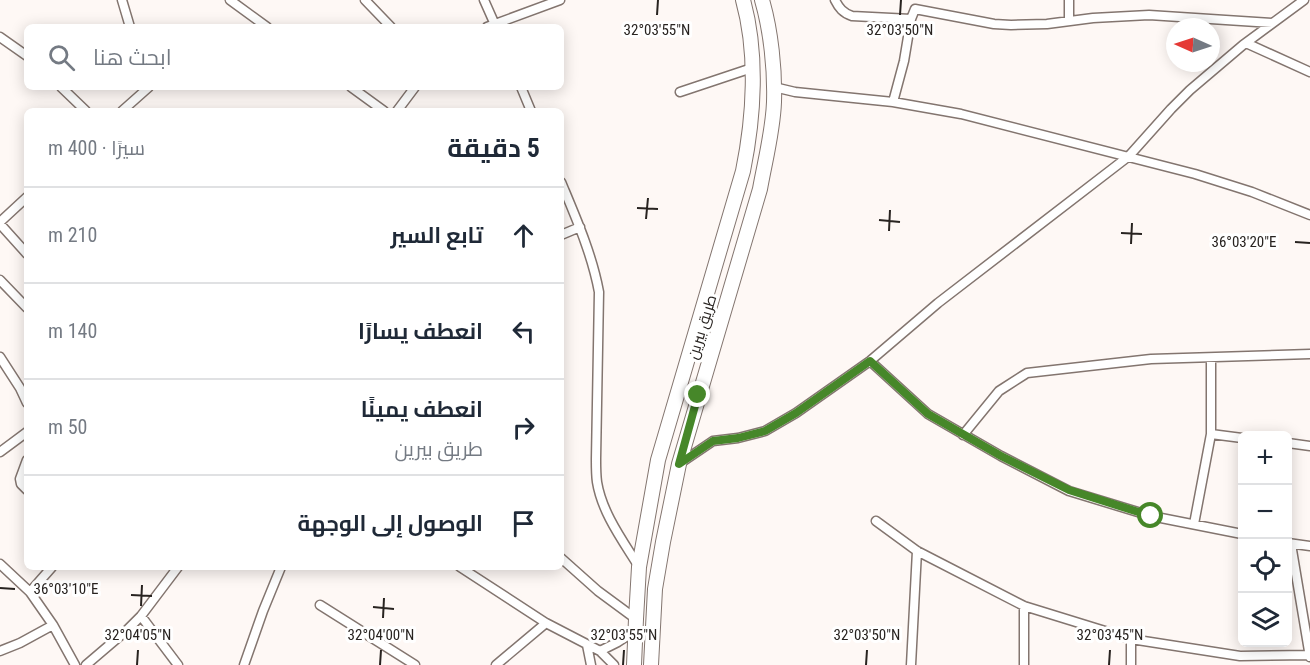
<!DOCTYPE html>
<html lang="ar">
<head>
<meta charset="utf-8">
<style>
	body { margin:0; font-family:"Roboto Condensed",Cairo,sans-serif; background:#f2f2f3; color:#1f2937; direction:rtl }
	.controls { position:absolute; right:18px; bottom:18px; display:grid; overflow:hidden; border-radius:9px; box-shadow:0 3px 15px #0003 }
	.controls button { width:54px; height:54px; display:grid; place-items:center; padding:0; border:0; border-bottom:2px solid #e0e1e3; background:#fff; color:#1f2937; font:30px sans-serif }
	.compass { position:absolute; left:1166px; top:18px; width:54px; height:54px; border-radius:50%; background:#fff; box-shadow:0 3px 15px #0003; rotate:273deg }
	.stop { position:absolute; width:18px; height:18px; margin:-14px; border:4px solid #468729; border-radius:50%; background:#fff }
	.stop.end { background:#468729; border-color:#fff; box-shadow:0 2px 6px #0008 }
	.list { margin:0; padding:0; list-style:none }
	h2 { display:flex; justify-content:space-between; align-items:center; height:78px; margin:0; padding:0 24px; font-size:26px }
	h2 small { font-size:20px; font-weight:400; color:#747a83 }
	.list li { display:grid; grid-template-columns:39px 1fr auto; gap:18px; align-items:center; box-sizing:border-box; height:96px; padding:0 24px; border-top:2px solid #e0e1e3 }
	.list b { display:block; font-size:22px; white-space:nowrap }
	.list p { margin:0; font-size:20px; white-space:nowrap; color:#747a83 }
	.list em { font-size:20px; font-style:normal; color:#747a83 }
	.icon { flex:none; width:33px; height:33px; fill:none; stroke:currentColor; stroke-width:2; stroke-linecap:round; stroke-linejoin:round }
	.map { position:relative; flex:none; width:1310px; height:665px; overflow:hidden; direction:ltr }
	.search { position:absolute; background:#fff; box-shadow:0 3px 15px #0003; left:24px; top:24px; width:540px; height:66px; display:flex; align-items:center; gap:15px; box-sizing:border-box; padding:0 21px; border-radius:9px; color:#747a83; font-size:22px }
	.panel { position:absolute; background:#fff; box-shadow:0 3px 15px #0003; left:24px; top:108px; width:540px; height:462px; border-radius:9px; direction:rtl }
	.map>svg:first-child { display:block }
</style>
</head>
<body>
<div class="map">
<svg width="1310" height="665" viewBox="0 0 1310 665">
	<rect width="100%" height="100%" fill="#fef8f5"/>
	<g fill="none" stroke-linecap="round" stroke-linejoin="round">
		<g stroke="#83756f" stroke-width="11">
			<path id="minor" d="M 122,0 L 130,27
				M 230,0 L 267,27
				M 365,0 L 391,27
				M 484,0 L 496,27
				M 835,0 C 839,8 843,13 852,16 L 911,19
				M 1069,20 L 1069,0
				M 487,27 L 560,0
				M 0,37 L 27,56
				M 1246,43 L 1310,72
				M 61,87 L 86,111
				M 351,87 L 384,111
				M 521,87 L 531,111
				M 774,87 L 795,92 L 893,102 L 961,114 L 1195,174 L 1252,192 L 1310,215
				M 680,92 L 752,68
				M 893,102 L 904,61 L 911,19 L 915,9 L 994,24 L 1011,25 L 1047,24 L 1093,18 L 1149,15 L 1272,23
				M 122,111 L 149,87
				M 397,111 L 415,87
				M 561,182 C 576,218 592,254 599,292 L 596,459 C 596,466 596,475 597,482 C 602,513 623,541 639,567
				M 0,222 L 27,197
				M 0,224 L 27,254
				M 561,235 L 580,227
				M 0,280 L 27,308
				M 0,357 L 20,388 L 27,403
				M 870,361 L 928,414 L 1001,456 L 1069,491 L 1151,516 L 1242,534
				M 1211,434 L 1242,438
				M 963,435 L 999,391 L 1027,373 L 1151,359 L 1310,354
				M 1288,443 L 1310,446
				M 0,452 L 27,432
				M 27,460 L 20,479 L 21,484 L 27,490
				M 679,464 L 713,441 L 738,438 L 765,431 L 796,413 L 870,361 L 938,303 L 1129,156 L 1171,109 L 1190,90 L 1243,45 L 1304,0
				M 876,521 L 917,551 L 1024,606 L 1131,639 L 1240,656 L 1309,655
				M 1194,524 L 1211,434 L 1211,358
				M 1288,543 L 1310,546
				M 1291,544 L 1310,657
				M 561,558 L 598,591 L 636,619
				M 0,564 L 30,592 L 53,625 L 75,665
				M 460,567 L 546,623 L 600,651 L 614,665
				M 30,592 L 52,567
				M 320,605 L 415,665
				M 141,616 L 178,665
				M 1131,639 L 1131,665
				M 587,645 L 591,665
				M 0,651 L 20,643 L 53,625
				M 600,651 L 618,642 L 635,631
				M 86,665 L 127,630 L 141,616 L 178,567
				M 244,665 L 263,611 L 281,567
				M 496,665 L 546,623
				M 911,665 L 917,551
				M 1024,665 L 1024,606"/>
		</g>
		<g stroke="#83756f" stroke-width="16">
			<path id="primary" d="M 634,665 L 636,619 L 639,567 L 658,460 L 743,171 C 754,117 758,54 743,0
				M 651,665 L 655,589 L 663,542 L 679,464 L 760,189 C 765,161 773,131 774,102 C 775,70 771,31 762,0"/>
		</g>
		<use href="#minor" stroke="#fff" stroke-width="8"/>
		<use href="#primary" stroke="#fff" stroke-width="14"/>
	</g>
	<g fill="none" stroke-linecap="round" stroke-linejoin="round">
		<path stroke="#468729" stroke-width="8" d="M 698,395 L 679,464 L 713,441 L 738,438 L 765,431 L 796,413 L 870,361 L 928,414 L 1001,456 L 1069,490 L 1151,516"/>
	</g>
	<path fill="none" stroke="#282320" stroke-width="2" d="M 657,15 L 658,0M 900,15 L 901,0M 637,208 L 658,209M 646,219 L 648,198M 879,220 L 900,222M 889,231 L 890,210M 1121,233 L 1142,234M 1295,242 L 1310,243M 1131,244 L 1132,223M 0,588 L 15,589M 131,595 L 152,596M 141,606 L 142,585M 373,607 L 394,609M 383,618 L 384,598M 137,665 L 138,650M 380,665 L 381,650M 623,665 L 624,650M 866,665 L 867,650M 1109,665 L 1110,650"/>
	<g text-anchor="middle" dominant-baseline="central" stroke-width="6" stroke-linejoin="round" paint-order="stroke">
		<g font-size="15" fill="#282320" stroke="#fff">
			<text transform="translate(702 327) rotate(-73)">طريق بيرين</text>
		</g>
	</g>
	<g font-size="15" text-anchor="middle" fill="#282320" stroke="#fff" stroke-width="6" stroke-linejoin="round" paint-order="stroke">
		<text x="657" y="35">32°03'55"N</text>
		<text x="900" y="35">32°03'50"N</text>
		<text x="1244" y="247">36°03'20"E</text>
		<text x="66" y="594">36°03'10"E</text>
		<text x="138" y="640">32°04'05"N</text>
		<text x="381" y="640">32°04'00"N</text>
		<text x="624" y="640">32°03'55"N</text>
		<text x="867" y="640">32°03'50"N</text>
		<text x="1110" y="640">32°03'45"N</text>
	</g>
</svg>
<div class="controls">
<button>+</button>
<button>−</button>
<button><svg class="icon" aria-label="locate" viewBox="0 0 24 24"><circle cx="12" cy="12" r="6"/><path d="M12 2v4M12 18v4M2 12h4M18 12h4"/></svg></button>
<button><svg class="icon" aria-label="layers" viewBox="0 0 24 24"><path d="M12 4l9 5-9 5-9-5zM3 14l9 5 9-5"/></svg></button>
</div>
<svg class="compass" viewBox="-18 -18 36 36"><path d="M0-13l5 13h-10z" fill="#e53935"/><path d="M0 13l5-13h-10z" fill="#747a83"/></svg>
<div class="stop" style="left:1151px;top:516px"></div>
<div class="stop end" style="left:698px;top:395px"></div>
<div class="search"><svg class="icon" aria-label="search" viewBox="0 0 24 24"><circle cx="10" cy="10" r="6"/><path d="M15 15l6 6"/></svg>ابحث هنا</div>
<section class="panel">
<h2>5 دقيقة<small>سيرًا · 400 m</small></h2>
<ul class="list">
<li><svg class="icon" aria-label="ahead" viewBox="0 0 24 24"><path d="M12 20V5M6 11l6-6 6 6"/></svg><div><b>تابع السير</b></div><em>210 m</em></li>
<li><svg class="icon" aria-label="left" viewBox="0 0 24 24"><path d="M17 20v-9H6M10 6l-5 5 5 5"/></svg><div><b>انعطف يسارًا</b></div><em>140 m</em></li>
<li><svg class="icon" aria-label="right" viewBox="0 0 24 24"><path d="M7 20v-9h11M14 6l5 5-5 5"/></svg><div><b>انعطف يمينًا</b><p>طريق بيرين</p></div><em>50 m</em></li>
<li><svg class="icon" aria-label="arrive" viewBox="0 0 24 24"><path d="M6 21V4h12l-3 4 3 4H6"/></svg><div><b>الوصول إلى الوجهة</b></div></li>
</ul>
</section>
</div>
</body>
</html>
